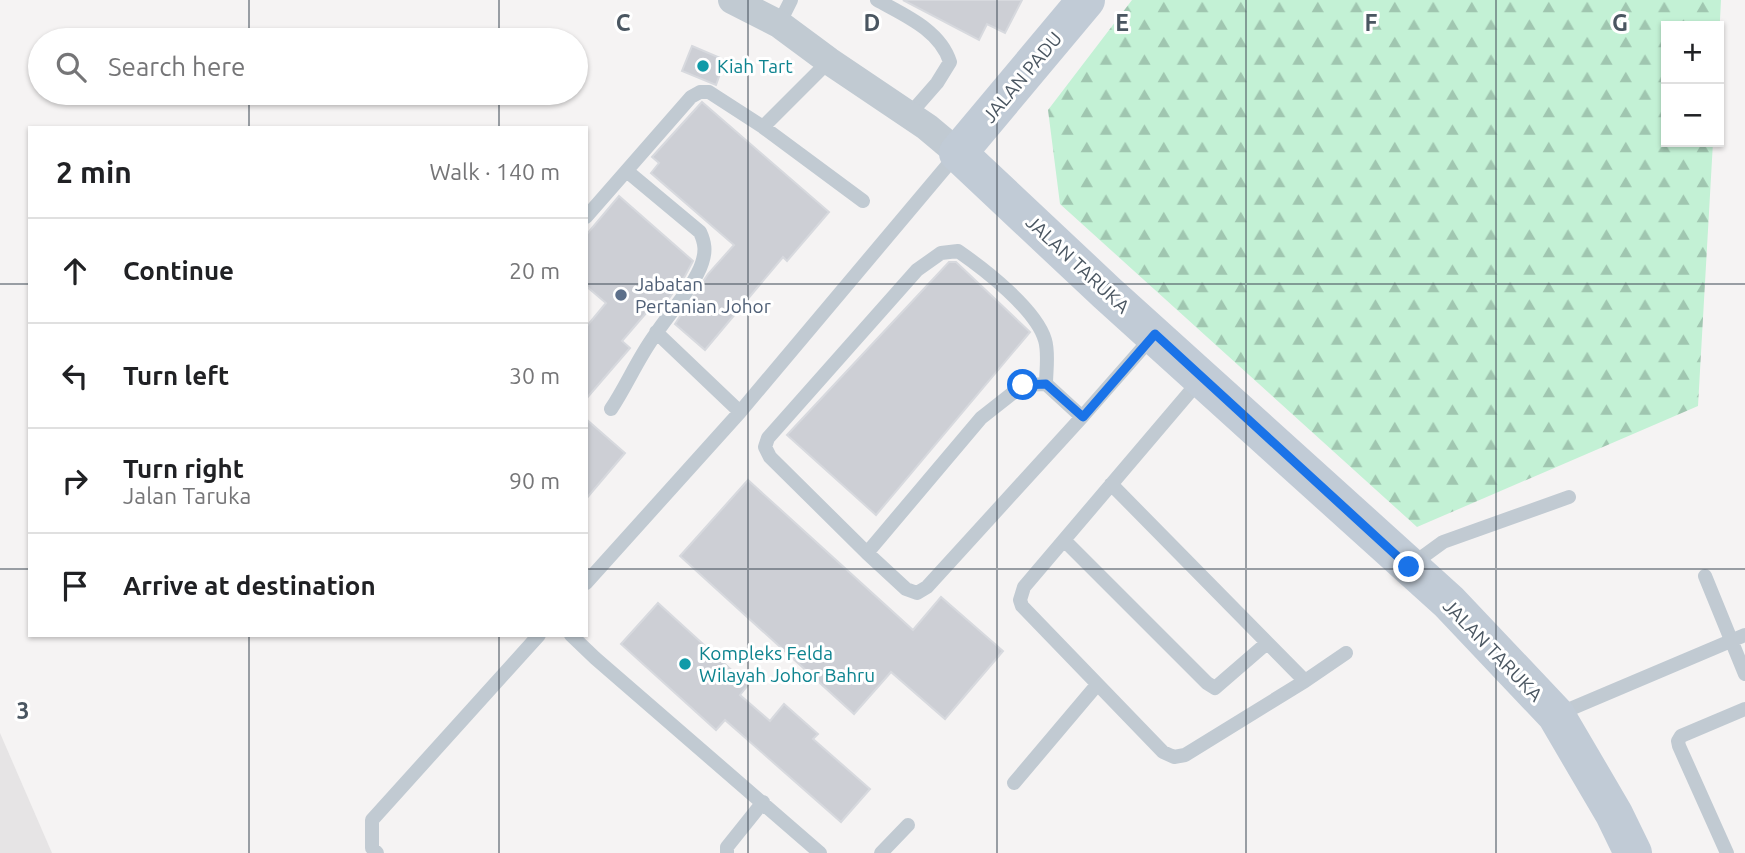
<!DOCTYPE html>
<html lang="en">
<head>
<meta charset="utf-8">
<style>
	body { margin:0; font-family:Ubuntu,sans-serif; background:#f6f6f6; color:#202124 }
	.controls { position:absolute; right:21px; top:21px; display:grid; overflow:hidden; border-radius:0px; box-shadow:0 2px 5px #0004 }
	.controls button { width:63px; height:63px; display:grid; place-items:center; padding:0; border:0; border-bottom:2px solid #e0e0e0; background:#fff; color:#202124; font:35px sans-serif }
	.stop { position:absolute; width:21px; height:21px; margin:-16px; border:5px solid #1a73e8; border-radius:50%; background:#fff }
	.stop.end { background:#1a73e8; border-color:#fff; box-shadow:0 2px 7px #0008 }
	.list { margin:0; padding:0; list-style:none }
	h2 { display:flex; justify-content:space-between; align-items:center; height:91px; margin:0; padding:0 28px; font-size:30px }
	h2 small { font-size:23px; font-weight:400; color:#757577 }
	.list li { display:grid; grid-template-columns:46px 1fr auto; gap:21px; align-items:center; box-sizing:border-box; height:105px; padding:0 28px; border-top:2px solid #e0e0e0 }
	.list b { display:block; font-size:26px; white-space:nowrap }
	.list p { margin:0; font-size:23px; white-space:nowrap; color:#757577 }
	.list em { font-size:23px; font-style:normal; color:#757577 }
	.icon { flex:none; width:38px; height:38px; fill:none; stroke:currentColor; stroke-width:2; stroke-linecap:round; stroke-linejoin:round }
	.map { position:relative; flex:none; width:1745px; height:853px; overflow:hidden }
	.search { position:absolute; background:#fff; box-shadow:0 2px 5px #0004; left:28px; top:28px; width:560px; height:77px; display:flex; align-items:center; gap:18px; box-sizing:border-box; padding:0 24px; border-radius:38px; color:#757577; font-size:26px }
	.panel { position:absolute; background:#fff; box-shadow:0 2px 5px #0004; left:28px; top:126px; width:560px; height:511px; border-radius:0px }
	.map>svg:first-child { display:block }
</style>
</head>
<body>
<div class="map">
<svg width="1745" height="853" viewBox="0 0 1745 853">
	<defs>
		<pattern id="forest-firs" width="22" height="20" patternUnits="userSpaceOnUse" patternTransform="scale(1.75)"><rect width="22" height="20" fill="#c3f1d5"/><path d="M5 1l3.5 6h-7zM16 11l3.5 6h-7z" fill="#a0c6b0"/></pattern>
	</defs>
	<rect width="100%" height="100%" fill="#f5f3f3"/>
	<path fill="#e6e4e5" d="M 0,733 L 52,853 L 0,853 Z"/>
	<path fill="url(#forest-firs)" d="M 1132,0 L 1721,0 L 1719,40 L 1719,26 L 1666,26 L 1666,142 L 1713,142 L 1698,406 L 1417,527 L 1060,204 L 1048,110 Z"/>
	<path fill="#cdcfd5" stroke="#d7d9de" stroke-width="2" d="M 903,0 L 1022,0 L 1005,33 L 987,24 L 979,40 Z
		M 692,46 L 725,60 L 716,85 L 682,71 Z
		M 702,102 L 829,212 L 787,261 L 783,257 L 705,350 L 675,324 L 708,274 L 734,245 L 651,173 L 659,163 L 652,157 Z
		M 619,196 L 693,261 L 685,276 L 660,311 L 653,305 L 622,341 L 630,348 L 586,399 L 586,327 L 606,303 L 586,286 L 586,235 Z
		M 949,262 L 956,262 L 1030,332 L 876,515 L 787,435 Z
		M 586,419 L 625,453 L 586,499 Z
		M 748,480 L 913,630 L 941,597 L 1003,651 L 945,719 L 891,672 L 854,714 L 680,556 Z
		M 658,603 L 748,685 L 740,695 L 770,721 L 784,704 L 818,734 L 813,739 L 870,789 L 841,822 L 725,720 L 716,730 L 621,644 Z"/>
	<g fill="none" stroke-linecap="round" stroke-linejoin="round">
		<path stroke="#c1cad2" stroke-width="14" d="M 877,0 C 904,15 940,30 950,62 L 937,83 L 909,115
			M 779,24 L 791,0
			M 763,127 L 829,61
			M 586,217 L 691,97 L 700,92 L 709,92 L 763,127 L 863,201
			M 656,332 L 740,412
			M 1200,380 L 1024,587 L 1020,600 L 1022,606 L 1163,752 L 1174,757 L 1185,755 L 1305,681 L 1346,653
			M 1046,384 C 1046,371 1049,353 1045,340 C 1036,309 984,269 958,251 L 941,253 L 917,270 L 768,438 L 765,447 L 770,457 L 867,553 L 906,589 L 917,593 L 927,587 L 1082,417 L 1154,335
			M 611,409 C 627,385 638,358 655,335 C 668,315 695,285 702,263 C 706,251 705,243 700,232 L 628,172
			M 1111,484 L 1305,681
			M 1064,540 L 1207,683 L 1215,688 L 1267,643
			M 867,553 L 981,418 L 1023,385 L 1046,384 L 1082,417
			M 1410,566 L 1443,542 L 1569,497
			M 1705,576 L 1745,674
			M 586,583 L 740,412 L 957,154
			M 571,635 L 595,658 L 820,853
			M 1556,715 L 1745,635
			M 1014,783 L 1096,686
			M 377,853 L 372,848 L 372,820 L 539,635
			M 727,853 L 727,847 L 763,802
			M 881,853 L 908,825
			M 1727,853 L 1679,746 L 1678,741 L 1681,736 L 1745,709"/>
		<path stroke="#c1cad2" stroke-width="28" d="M 732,0 L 779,24 L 829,61 L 927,127 L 958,153"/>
		<path stroke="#c1cbd6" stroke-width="38" d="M 1086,0 L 958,153 L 1107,293 L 1449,602 L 1556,715 L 1614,814 L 1633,853"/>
	</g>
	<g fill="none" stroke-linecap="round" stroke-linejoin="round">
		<path stroke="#1a73e8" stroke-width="9" d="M 1023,385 L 1046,384 L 1083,417 L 1155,334 L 1409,567"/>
	</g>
	<path fill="none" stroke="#4a5661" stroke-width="2" stroke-opacity="0.55" d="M 249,0 L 249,40M 499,0 L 499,40M 748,0 L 748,853M 997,0 L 997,853M 1246,0 L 1246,853M 1496,0 L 1496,853M 249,93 L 249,128M 499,93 L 499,128M 0,284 L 30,284M 586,284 L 1745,284M 0,569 L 30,569M 586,569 L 1745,569M 249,635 L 249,853M 499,635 L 499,853"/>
	<g fill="#0f9aa8" stroke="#fff" stroke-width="2.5">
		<circle cx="703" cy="66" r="7"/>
		<circle cx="685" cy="664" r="7"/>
	</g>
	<circle fill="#5c6f8a" stroke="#fff" stroke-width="2.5" cx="621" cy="295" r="7"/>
	<g text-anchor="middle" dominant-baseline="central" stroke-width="6" stroke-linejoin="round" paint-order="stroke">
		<g font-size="19" fill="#0d838f" stroke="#fff" text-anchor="start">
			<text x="717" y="66">Kiah Tart</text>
			<text x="699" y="653">Kompleks Felda<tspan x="699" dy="22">Wilayah Johor Bahru</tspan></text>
		</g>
		<g font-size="19" fill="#4a5661" stroke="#fff">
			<text transform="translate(1022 77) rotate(-50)">JALAN PADU</text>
			<text transform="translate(1078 264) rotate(43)">JALAN TARUKA</text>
			<text transform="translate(1493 650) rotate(46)">JALAN TARUKA</text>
		</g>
		<g font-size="19" fill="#4e5e75" stroke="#fff" text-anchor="start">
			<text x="635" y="284">Jabatan<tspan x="635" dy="22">Pertanian Johor</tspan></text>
		</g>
	</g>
	<g font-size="23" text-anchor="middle" font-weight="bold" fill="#4a5661" stroke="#fff" stroke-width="6" stroke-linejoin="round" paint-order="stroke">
		<text x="623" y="31">C</text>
		<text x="872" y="31">D</text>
		<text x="1122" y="31">E</text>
		<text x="1371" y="31">F</text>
		<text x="1620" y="31">G</text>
		<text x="23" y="719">3</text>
	</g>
</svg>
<div class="controls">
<button>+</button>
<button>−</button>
</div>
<div class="stop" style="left:1023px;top:385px"></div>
<div class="stop end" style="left:1409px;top:567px"></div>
<div class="search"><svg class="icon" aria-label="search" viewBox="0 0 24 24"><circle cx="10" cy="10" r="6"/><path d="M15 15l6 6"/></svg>Search here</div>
<section class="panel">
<h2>2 min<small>Walk · 140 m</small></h2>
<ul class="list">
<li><svg class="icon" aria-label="ahead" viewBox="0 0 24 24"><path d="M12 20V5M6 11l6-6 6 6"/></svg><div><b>Continue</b></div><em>20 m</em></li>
<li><svg class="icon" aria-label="left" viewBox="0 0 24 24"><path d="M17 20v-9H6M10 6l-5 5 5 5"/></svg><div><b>Turn left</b></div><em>30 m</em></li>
<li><svg class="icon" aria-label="right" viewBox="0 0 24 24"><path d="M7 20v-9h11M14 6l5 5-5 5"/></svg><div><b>Turn right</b><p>Jalan Taruka</p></div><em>90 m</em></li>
<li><svg class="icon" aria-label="arrive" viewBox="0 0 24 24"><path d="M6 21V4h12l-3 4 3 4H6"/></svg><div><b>Arrive at destination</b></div></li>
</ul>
</section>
</div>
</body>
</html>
